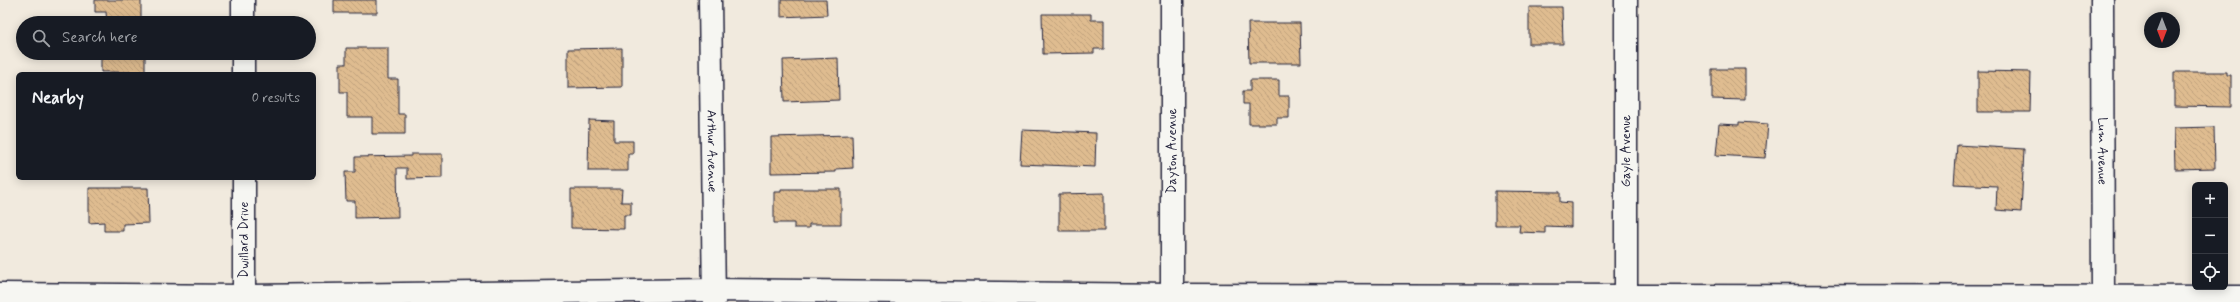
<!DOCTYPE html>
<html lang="en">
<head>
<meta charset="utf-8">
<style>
	body { margin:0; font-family:Mynerve,sans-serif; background:#20242c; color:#f1f3f6 }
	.controls { position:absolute; right:12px; bottom:12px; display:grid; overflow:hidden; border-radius:6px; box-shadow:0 2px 10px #0003 }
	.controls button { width:36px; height:36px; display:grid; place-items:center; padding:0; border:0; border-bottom:1px solid #363941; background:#171b24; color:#f1f3f6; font:20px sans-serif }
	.compass { position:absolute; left:2144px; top:12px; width:36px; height:36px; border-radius:50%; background:#171b24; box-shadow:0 2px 10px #0003; rotate:180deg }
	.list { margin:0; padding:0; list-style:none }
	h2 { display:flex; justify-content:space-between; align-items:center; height:52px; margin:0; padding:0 16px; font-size:17px }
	h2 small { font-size:13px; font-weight:400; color:#9ea1a6 }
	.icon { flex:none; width:22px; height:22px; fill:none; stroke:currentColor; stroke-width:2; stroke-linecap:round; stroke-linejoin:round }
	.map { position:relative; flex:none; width:2240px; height:302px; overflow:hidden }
	.search { position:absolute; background:#171b24; box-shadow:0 2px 10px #0003; left:16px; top:16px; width:300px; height:44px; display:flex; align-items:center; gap:10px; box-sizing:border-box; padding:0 14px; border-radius:22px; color:#9ea1a6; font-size:15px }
	.panel { position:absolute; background:#171b24; box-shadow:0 2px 10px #0003; left:16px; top:72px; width:300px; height:108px; border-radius:6px }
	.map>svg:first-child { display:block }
</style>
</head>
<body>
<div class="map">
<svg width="2240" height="302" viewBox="0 0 2240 302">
	<defs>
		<pattern id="building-back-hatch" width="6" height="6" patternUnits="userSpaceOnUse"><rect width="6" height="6" fill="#dfbc90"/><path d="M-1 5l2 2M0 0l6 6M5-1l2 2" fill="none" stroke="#bfa17d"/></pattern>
	</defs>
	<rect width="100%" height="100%" fill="#f1eade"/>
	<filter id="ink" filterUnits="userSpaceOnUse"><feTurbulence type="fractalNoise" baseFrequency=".025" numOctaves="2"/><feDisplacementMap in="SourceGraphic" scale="8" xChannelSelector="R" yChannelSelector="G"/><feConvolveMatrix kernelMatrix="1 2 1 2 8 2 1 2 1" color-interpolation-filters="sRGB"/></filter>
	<g filter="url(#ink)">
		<path fill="url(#building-back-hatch)" stroke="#22223b" d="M 95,0 L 141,0 L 141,21 L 145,21 L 145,23 L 107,23 L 106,12 L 95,12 Z
			M 334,0 L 377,0 L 377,13 L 334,13 Z
			M 781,0 L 826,0 L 827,15 L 781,17 Z
			M 1529,7 L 1562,7 L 1563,44 L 1529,44 Z
			M 1042,14 L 1091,14 L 1091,20 L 1104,20 L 1104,49 L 1094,49 L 1094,53 L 1043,54 Z
			M 1248,23 L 1300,23 L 1301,63 L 1249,63 Z
			M 346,48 L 388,48 L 388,79 L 398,79 L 398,114 L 405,114 L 405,134 L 372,134 L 372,117 L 347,117 L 347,92 L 340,92 L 340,64 L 346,64 Z
			M 622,48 L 622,87 L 568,88 L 568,49 Z
			M 101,53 L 145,53 L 145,72 L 101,72 Z
			M 838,58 L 839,100 L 784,102 L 783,60 Z
			M 1712,69 L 1745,69 L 1745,100 L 1712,99 Z
			M 1978,71 L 2031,72 L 2030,112 L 1978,112 Z
			M 2174,72 L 2227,72 L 2227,75 L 2231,75 L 2231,107 L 2174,106 Z
			M 1250,80 L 1279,80 L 1279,96 L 1289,96 L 1289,118 L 1277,118 L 1277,124 L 1249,124 L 1249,104 L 1243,104 L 1243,91 L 1250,91 Z
			M 589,120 L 614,121 L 614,141 L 633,141 L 633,154 L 628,154 L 628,171 L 588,171 Z
			M 1739,122 L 1768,124 L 1765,158 L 1716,155 L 1719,124 L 1739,125 Z
			M 2214,127 L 2215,168 L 2175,169 L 2174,128 Z
			M 1022,130 L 1096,133 L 1095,167 L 1020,164 Z
			M 852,135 L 853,168 L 836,169 L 836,172 L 771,173 L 771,137 Z
			M 1957,145 L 2024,149 L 2021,212 L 1996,210 L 1997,186 L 1954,184 Z
			M 411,154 L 442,154 L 442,178 L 407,179 L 407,168 L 397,168 L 398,217 L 355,218 L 355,201 L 346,201 L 345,172 L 355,172 L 355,157 L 411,156 Z
			M 89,188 L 148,188 L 149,223 L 123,224 L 123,231 L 104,231 L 104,222 L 89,223 Z
			M 571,189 L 622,189 L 621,202 L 631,202 L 631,215 L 624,215 L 624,229 L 571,228 Z
			M 781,189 L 841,189 L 841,224 L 809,224 L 809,228 L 794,228 L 794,223 L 774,223 L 774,192 L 781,192 Z
			M 1495,191 L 1560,192 L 1560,202 L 1571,203 L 1571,227 L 1545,226 L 1545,233 L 1519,232 L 1520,225 L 1495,225 Z
			M 1104,193 L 1104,231 L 1059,231 L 1059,194 Z"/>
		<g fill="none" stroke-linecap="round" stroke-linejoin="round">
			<g stroke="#22223b" stroke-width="25">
				<g id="minor">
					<path d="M 243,0 L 243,23"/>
					<path id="s1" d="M 710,0 L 714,302"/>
					<path d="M 1172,0 L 1172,302"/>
					<path id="s2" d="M 2102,0 L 2103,302"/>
					<path d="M 243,53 L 243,74"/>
					<path d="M 244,178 L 244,302"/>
					<path d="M 0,294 L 244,296 L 714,290 L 1172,295 L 2240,297"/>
					<path d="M 1626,302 L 1626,0"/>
				</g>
			</g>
			<use href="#minor" stroke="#f6f6f2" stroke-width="22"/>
		</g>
	</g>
	<g text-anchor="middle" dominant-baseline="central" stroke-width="3" stroke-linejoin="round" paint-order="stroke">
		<g font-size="13" fill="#22223b" stroke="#f6f6f2">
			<text stroke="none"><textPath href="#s1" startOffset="151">Arthur Avenue</textPath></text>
			<text transform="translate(1172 151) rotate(-90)">Dayton Avenue</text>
			<text transform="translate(1626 151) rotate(-90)">Gayle Avenue</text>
			<text stroke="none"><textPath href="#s2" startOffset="151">Lum Avenue</textPath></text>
			<text transform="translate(244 240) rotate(-90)">Dwillard Drive</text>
		</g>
	</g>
</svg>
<div class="controls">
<button>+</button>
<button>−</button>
<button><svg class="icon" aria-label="locate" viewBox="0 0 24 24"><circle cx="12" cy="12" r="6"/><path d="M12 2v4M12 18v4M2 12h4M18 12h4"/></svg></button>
</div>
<svg class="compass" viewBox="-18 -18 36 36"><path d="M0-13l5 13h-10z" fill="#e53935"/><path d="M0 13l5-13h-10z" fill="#9ea1a6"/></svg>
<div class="search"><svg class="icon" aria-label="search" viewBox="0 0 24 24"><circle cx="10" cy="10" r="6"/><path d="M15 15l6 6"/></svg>Search here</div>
<section class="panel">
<h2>Nearby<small>0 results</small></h2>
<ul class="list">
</ul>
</section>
</div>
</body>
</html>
